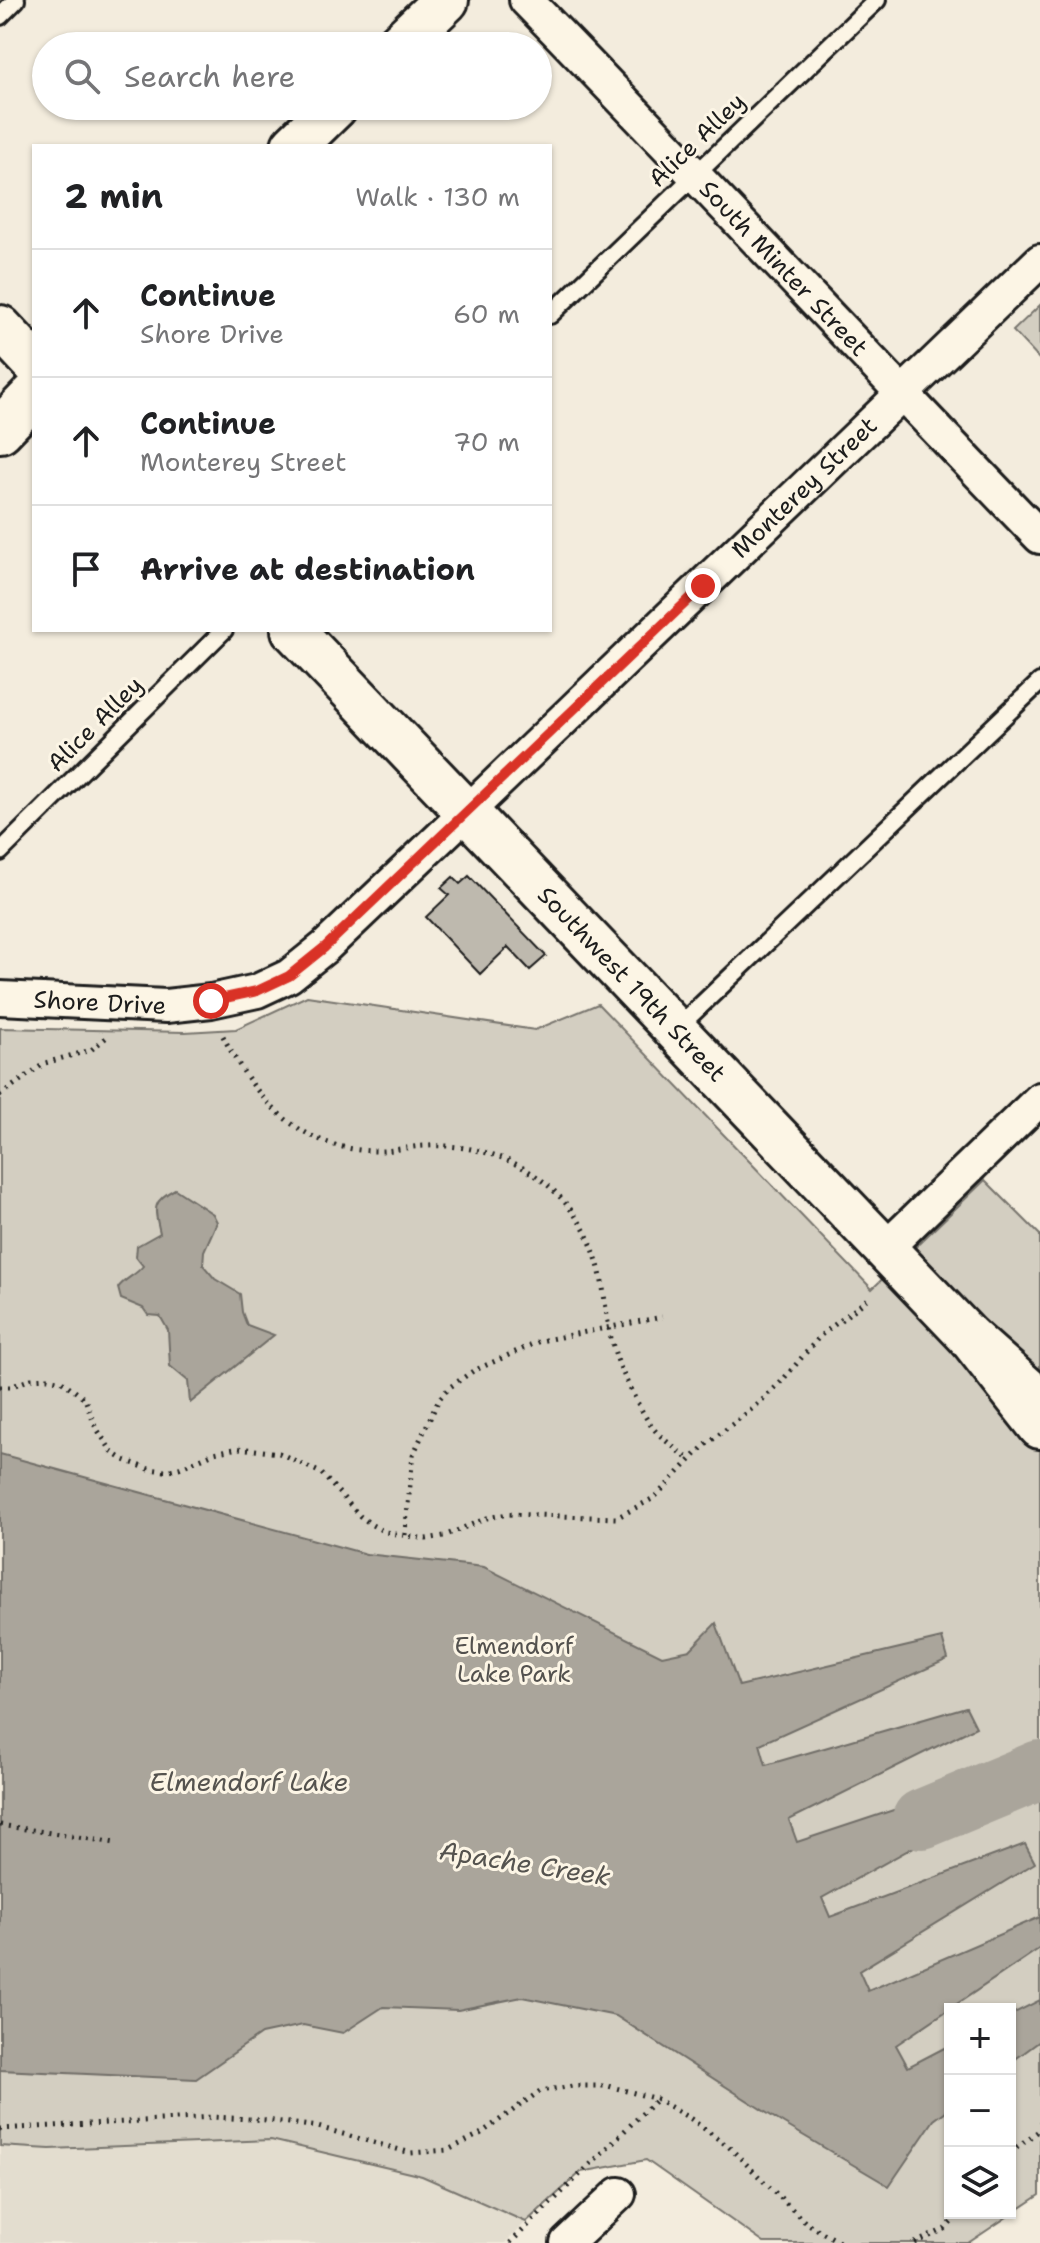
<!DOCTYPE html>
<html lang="en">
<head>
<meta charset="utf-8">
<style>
	body { margin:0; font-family:"Shantell Sans",sans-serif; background:#f6f6f6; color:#202124 }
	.controls { position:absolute; right:24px; bottom:24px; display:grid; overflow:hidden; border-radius:0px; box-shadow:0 2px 6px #0004 }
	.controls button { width:72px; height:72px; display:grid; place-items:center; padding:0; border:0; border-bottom:2px solid #e0e0e0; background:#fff; color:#202124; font:40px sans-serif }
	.stop { position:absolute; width:24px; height:24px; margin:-18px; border:6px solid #d93025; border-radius:50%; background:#fff }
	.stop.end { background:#d93025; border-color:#fff; box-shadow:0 2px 8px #0008 }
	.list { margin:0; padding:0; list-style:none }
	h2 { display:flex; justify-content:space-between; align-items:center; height:104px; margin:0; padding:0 32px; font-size:34px }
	h2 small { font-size:26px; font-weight:400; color:#757577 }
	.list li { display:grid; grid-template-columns:52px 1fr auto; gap:24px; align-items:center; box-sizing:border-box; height:128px; padding:0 32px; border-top:2px solid #e0e0e0 }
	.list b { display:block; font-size:30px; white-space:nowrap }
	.list p { margin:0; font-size:26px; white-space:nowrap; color:#757577 }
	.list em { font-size:26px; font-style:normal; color:#757577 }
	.icon { flex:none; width:44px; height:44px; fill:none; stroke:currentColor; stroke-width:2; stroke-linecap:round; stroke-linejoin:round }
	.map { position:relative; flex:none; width:1040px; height:2243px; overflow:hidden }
	.search { position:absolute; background:#fff; box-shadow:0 2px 6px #0004; left:32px; top:32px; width:520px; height:88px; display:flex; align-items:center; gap:20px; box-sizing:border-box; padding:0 28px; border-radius:44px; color:#757577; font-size:30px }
	.panel { position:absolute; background:#fff; box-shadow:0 2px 6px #0004; left:32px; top:144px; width:520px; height:488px; border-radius:0px }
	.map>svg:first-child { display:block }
</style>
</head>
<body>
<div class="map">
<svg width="1040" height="2243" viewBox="0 0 1040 2243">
	<rect width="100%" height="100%" fill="#f3ecdd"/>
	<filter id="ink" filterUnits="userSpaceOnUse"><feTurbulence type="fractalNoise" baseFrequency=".0125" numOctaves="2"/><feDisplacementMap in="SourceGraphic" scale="16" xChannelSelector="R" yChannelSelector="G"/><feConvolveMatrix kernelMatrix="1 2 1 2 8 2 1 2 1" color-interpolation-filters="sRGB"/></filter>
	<g filter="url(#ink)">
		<path fill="#e3ddcf" d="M 271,2140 L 422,2176 L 526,2222 L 505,2243 L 0,2243 L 0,2146 L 50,2149 Z"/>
		<path fill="#d3cec1" stroke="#78756e" stroke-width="2" fill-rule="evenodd" d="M 1040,305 L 1040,360 L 1013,331 Z
			M 307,996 L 535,1030 L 598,1004 L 872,1289 L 985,1180 L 1040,1235 L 1040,2195 L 968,2243 L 764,2243 L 646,2160 L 581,2172 L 526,2222 L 422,2176 L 271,2140 L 50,2149 L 0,2146 L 0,1028 L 185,1032 L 236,1029 ZM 950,2009 L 1010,2009 L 1010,2213 L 950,2213 Z"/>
		<path fill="#aaa59b" stroke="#716e68" stroke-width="2" d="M 175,1189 L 213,1214 L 217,1222 L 204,1251 L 203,1265 L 215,1279 L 240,1294 L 242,1312 L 247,1325 L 274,1335 L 190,1403 L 188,1381 L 170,1366 L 168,1330 L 160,1316 L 148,1315 L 143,1308 L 121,1299 L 118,1288 C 125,1278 135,1276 143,1266 L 136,1257 L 137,1246 L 160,1233 C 155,1210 150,1202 175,1189 Z
			M 0,1454 L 366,1554 L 484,1567 L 662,1656 L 690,1650 L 716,1623 L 739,1686 L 942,1638 L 948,1659 L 760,1744 L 766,1765 L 966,1707 L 976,1727 L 789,1820 L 797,1842 L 993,1777 L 1002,1798 L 822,1898 L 830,1917 L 1025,1844 L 1035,1863 L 859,1971 L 868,1991 L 1040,1917 L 1040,1948 L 896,2045 L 908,2067 L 950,2045 L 950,2108 L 934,2120 L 889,2186 L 784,2124 L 616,2016 L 522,1997 L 458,2010 L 383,2007 L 343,2033 L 303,2025 L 261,2034 L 196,2079 L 0,2070 Z
			M 1040,2000 L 1040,2041 L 1010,2063 L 1010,2015 Z"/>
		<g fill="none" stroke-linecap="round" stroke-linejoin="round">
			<path stroke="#aaa59b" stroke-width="60" d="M 922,1819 L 1040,1770"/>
		</g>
		<path fill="#beb9ae" stroke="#1c1c1c" stroke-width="2" d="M 469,876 L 546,956 L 530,970 L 508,947 L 480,974 L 426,917 L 449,895 L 441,888 L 453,877 L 460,884 Z"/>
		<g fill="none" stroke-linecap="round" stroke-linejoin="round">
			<g stroke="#1c1c1c" stroke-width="22">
				<path id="service" d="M 0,16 L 16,0
					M 550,315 L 877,0
					M 0,852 L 224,630
					M 676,1029 L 1040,682"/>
			</g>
			<g stroke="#1c1c1c" stroke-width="38">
				<g id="minor">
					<path id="s1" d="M 526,0 C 699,177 868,359 1040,537"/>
					<path id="s2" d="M 0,998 L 166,1006 L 211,1001 L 257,991 L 289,976 L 325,947 L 466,813 L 1040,261"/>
					<path d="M 885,1249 L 1040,1099"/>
					<path d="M 567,2243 L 619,2194"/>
				</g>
			</g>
			<g stroke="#1c1c1c" stroke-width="48">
				<g id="tertiary">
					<path d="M 0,327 L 34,363"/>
					<path id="s3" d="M 293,630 L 970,1338"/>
					<path d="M 1040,1400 L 970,1338 L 1040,1427"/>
				</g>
			</g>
			<g stroke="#1c1c1c" stroke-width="50">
				<path id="primary" d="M 398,46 L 446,0
					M 294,146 L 335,106
					M 0,430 L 34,395"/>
			</g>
			<path stroke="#1c1c1c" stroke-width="5" stroke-dasharray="2 6" stroke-linecap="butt" d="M 223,1036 C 256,1101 301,1151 379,1151 C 395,1151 411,1146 427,1146 C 465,1144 504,1154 536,1176 C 563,1195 586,1225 596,1258 C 606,1288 605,1322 615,1353 C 620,1370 642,1414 653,1428 C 663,1440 678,1450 690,1460
				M 0,1095 L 45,1063 L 91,1050 L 108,1036
				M 0,1387 L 10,1387 L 31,1379 L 48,1378 L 62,1381 L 85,1399 L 95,1426 L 112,1452 L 124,1460 L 149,1469 L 165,1471 L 179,1468 L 214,1453 L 238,1448 L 279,1453 L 321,1473 L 360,1516 L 372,1525 L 385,1532 L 426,1539 L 444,1536 L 487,1518 L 508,1514 L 616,1518 L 654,1498 L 703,1447 L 757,1405 L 781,1382 L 820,1336 L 868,1299
				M 405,1535 L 413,1455 L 439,1399 L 450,1387 L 473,1371 L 540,1341 L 662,1317
				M 0,1825 L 116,1843
				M 0,2129 L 213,2117 L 267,2120 L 318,2127 L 411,2153 L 448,2150 L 480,2134 L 540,2091 L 573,2086 L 608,2086 L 657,2099 L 691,2119 L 729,2147 L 805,2222 L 841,2243
				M 1010,2152 L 1040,2130
				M 510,2243 L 657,2099
				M 915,2243 L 945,2229 L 960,2213"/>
			<use href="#service" stroke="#fcf5e5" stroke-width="16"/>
			<use href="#minor" stroke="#fcf5e5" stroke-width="32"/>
			<use href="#tertiary" stroke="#fcf5e5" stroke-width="42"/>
			<use href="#primary" stroke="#fcf5e5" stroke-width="44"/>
		</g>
	</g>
	<g fill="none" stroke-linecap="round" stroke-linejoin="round" filter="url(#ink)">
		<path stroke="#d93025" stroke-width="10" d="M 211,1001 L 257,991 L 289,976 L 325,947 L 703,586"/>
	</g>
	<g text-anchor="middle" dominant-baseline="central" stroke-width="6" stroke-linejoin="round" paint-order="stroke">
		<g font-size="24" fill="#1c1c1c" stroke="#fcf5e5">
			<text transform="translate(697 140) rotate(-44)">Alice Alley</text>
			<text stroke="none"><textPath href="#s1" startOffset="372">South Minter Street</textPath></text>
			<text stroke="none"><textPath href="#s2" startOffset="1004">Monterey Street</textPath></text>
			<text transform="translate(95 724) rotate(-45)">Alice Alley</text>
			<text stroke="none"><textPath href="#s3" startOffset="490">Southwest 19th Street</textPath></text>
			<text stroke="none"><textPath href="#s2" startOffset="100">Shore Drive</textPath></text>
		</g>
		<g font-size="24" fill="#53514e" stroke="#fcf5e5">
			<text x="514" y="1646">Elmendorf<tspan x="514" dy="28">Lake Park</tspan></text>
		</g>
		<g font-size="26" font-style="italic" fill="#55534f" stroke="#fcf5e5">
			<text x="249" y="1781">Elmendorf Lake</text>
			<text transform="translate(525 1863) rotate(9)">Apache Creek</text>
		</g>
	</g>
</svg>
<div class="controls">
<button>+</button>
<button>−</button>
<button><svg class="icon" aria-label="layers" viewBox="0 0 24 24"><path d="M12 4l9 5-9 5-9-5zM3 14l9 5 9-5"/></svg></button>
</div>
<div class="stop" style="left:211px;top:1001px"></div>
<div class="stop end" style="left:703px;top:586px"></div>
<div class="search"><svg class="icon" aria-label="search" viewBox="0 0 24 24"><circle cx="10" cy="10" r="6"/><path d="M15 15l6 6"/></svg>Search here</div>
<section class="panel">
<h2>2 min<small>Walk · 130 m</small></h2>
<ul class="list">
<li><svg class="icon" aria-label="ahead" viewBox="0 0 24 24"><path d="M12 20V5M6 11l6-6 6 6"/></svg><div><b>Continue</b><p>Shore Drive</p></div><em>60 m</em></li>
<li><svg class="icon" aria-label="ahead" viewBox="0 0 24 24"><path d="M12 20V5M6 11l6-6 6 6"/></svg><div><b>Continue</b><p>Monterey Street</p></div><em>70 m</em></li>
<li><svg class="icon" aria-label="arrive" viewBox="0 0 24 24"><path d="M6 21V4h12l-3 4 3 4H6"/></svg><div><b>Arrive at destination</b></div></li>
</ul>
</section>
</div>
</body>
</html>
